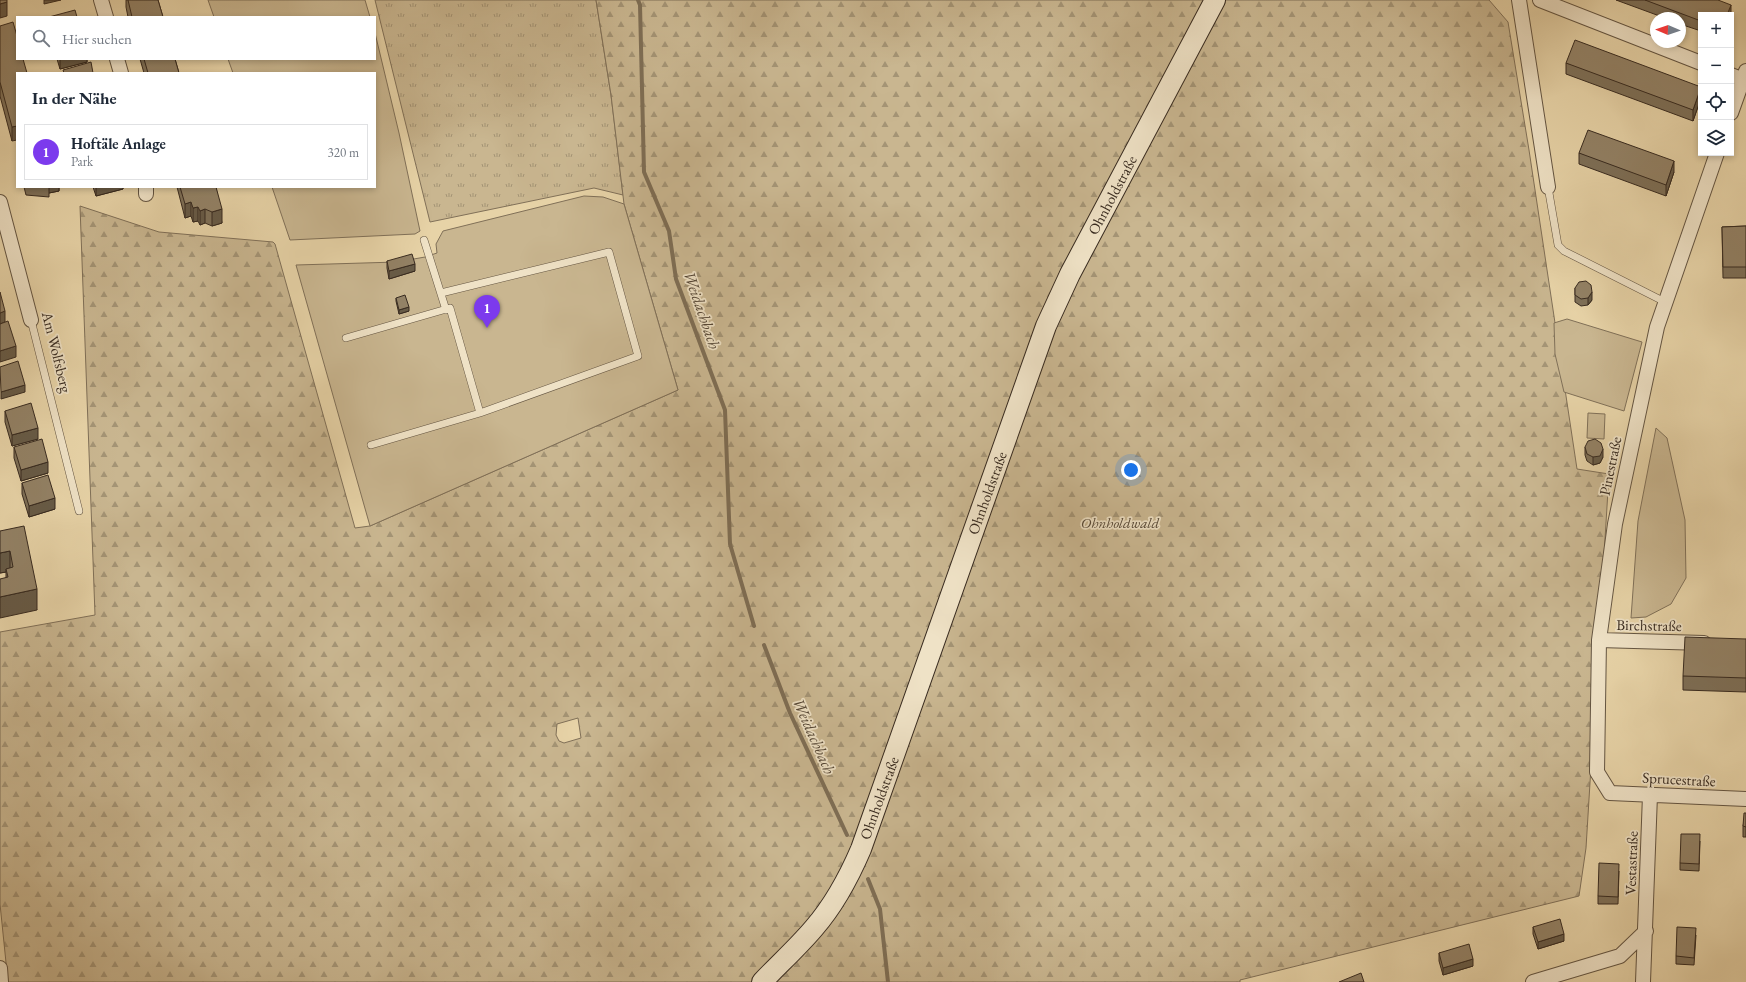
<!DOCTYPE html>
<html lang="de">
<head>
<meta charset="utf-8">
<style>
	body { margin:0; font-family:"EB Garamond",serif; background:#f2f2f3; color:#1f2937 }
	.controls { position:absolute; right:12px; top:12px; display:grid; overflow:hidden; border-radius:0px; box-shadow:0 2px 6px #0003 }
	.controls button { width:36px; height:36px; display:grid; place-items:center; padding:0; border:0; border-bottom:1px solid #e0e1e3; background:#fff; color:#1f2937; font:20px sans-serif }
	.compass { position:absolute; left:1650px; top:12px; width:36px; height:36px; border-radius:50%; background:#fff; box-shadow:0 2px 6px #0003; rotate:272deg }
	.you { position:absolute; left:1131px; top:470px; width:14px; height:14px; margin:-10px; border:3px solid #fff; border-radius:50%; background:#1a73e8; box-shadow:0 0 0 6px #1a73e833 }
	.badge { display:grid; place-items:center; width:26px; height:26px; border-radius:50%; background:#7c3aed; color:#fff; font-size:13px; font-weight:700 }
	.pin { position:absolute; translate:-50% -33px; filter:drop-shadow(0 1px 2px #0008) }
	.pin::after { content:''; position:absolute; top:21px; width:14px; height:12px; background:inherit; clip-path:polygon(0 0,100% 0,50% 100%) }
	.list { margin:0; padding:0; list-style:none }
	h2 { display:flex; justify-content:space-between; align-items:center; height:52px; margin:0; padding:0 16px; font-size:17px }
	h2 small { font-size:13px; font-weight:400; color:#747a83 }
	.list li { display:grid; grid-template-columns:26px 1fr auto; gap:12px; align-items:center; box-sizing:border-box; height:56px; margin:0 8px 8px; padding:0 8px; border:1px solid #e0e1e3; border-radius:0px }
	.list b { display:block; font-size:15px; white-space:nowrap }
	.list p { margin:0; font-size:13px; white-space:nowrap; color:#747a83 }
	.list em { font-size:13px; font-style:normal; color:#747a83 }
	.icon { flex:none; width:22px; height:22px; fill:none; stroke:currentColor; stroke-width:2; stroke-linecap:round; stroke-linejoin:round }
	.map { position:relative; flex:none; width:1746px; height:982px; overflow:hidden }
	.search { position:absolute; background:#fff; box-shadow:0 2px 6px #0003; left:16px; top:16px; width:360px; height:44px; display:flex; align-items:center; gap:10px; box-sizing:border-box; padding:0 14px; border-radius:0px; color:#747a83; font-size:15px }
	.panel { position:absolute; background:#fff; box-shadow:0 2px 6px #0003; left:16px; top:72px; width:360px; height:116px; border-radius:0px }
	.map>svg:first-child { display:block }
</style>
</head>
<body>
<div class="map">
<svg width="1746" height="982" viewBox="0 0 1746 982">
	<defs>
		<pattern id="grass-tufts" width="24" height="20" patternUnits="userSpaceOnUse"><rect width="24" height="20" fill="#c9b690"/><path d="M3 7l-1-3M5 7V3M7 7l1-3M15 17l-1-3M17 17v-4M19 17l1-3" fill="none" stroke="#a49475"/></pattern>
		<pattern id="forest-firs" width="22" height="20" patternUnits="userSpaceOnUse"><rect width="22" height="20" fill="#c9b690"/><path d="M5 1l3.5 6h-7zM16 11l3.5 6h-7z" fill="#a49475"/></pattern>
	</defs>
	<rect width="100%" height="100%" fill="#e7d3a7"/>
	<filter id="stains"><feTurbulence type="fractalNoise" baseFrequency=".005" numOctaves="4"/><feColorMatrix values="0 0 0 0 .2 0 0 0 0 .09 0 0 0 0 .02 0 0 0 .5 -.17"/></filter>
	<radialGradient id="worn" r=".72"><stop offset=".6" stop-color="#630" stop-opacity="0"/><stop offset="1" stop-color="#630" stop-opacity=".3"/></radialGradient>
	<path fill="url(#grass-tufts)" stroke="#807058" d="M 375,0 L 596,0 L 611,95 L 623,195 L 594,188 L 430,222 Z"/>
	<path fill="url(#forest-firs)" stroke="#807058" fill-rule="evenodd" d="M 596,0 L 1489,0 L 1508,22 L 1529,150 L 1577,469 L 1609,474 L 1586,848 L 1579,896 L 1240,980 L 1240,982 L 8,982 L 0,904 L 0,632 L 95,615 L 80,206 L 159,232 L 273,242 L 275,244 L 355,528 L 370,526 L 678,390 L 624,204 L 611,95 ZM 578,718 L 581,738 L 564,743 L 559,741 L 556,735 L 557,724 Z"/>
	<path fill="#c9b690" stroke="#807058" d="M 208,0 L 365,0 L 370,17 L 214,17 Z
		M 375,33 L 399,133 L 420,231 L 415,234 L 290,240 L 272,187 L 375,187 L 375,73 L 233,73 L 228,59 L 375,59 Z
		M 584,196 L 603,197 L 624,204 L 678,390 L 370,526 L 296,265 L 397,262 L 425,257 L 437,253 L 436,244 L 443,231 Z
		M 1567,319 L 1642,342 L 1624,411 L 1564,392 L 1555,354 L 1554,323 Z
		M 1588,413 L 1605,414 L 1604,439 L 1587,438 Z
		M 1656,428 L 1667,438 L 1685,520 L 1686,578 L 1671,604 L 1646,617 L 1631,618 L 1638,521 Z"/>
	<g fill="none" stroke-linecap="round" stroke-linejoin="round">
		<path stroke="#7e6e55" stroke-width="4" d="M 638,0 L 640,5 L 644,172 L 669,231 L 676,279 L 725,410 L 730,544 L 754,626
			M 764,645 L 790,713 L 847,835
			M 868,879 L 880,909 L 888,982"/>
		<g stroke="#645542" stroke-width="8">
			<path id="lane" d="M 1548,187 L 1558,245 L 1564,251 L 1665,302
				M 424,240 L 446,310
				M 31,320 L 79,511
				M 346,338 L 450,308 L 480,413
				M 371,445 L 480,413 L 638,356 L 609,252 L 441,293"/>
		</g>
		<g stroke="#645542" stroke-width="16">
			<path id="street" d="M 101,0 L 106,17
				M 1519,0 L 1548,187
				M 1540,0 L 1701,63
				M 117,59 L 121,73
				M 1731,75 L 1746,81
				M 1731,113 L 1746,71
				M 1717,153 L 1657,327 L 1615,524 L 1599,640 L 1597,772 L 1610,793 L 1746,799
				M 146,187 L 146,194
				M 0,202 L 31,320
				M 1599,640 L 1704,643
				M 0,968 L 1,982
				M 1533,982 L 1620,956 L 1646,931
				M 1643,982 L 1650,795"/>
		</g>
		<g stroke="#382b20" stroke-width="22">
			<path id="secondary" d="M 762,982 C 779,964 798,947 814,928 C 834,905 849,877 861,849 L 1046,326 L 1070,274 L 1215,0"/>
		</g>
		<use href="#lane" stroke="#efe2c6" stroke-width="7"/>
		<use href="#street" stroke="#efe2c6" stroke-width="14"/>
		<use href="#secondary" stroke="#efe2c6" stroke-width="20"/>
	</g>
	<path fill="#7e7058" stroke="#382b20" d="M 126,0 L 158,0 L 163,17 L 128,17 L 126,7 Z
		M 1616,0 L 1718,0 L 1731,15 L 1701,15 L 1701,31 L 1680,24 L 1680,18 L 1665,18 Z
		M 0,26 L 27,73 L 12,141 L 0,96 Z
		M 57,59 L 87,59 L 87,62 L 60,69 Z
		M 140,59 L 175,59 L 179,73 L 144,73 Z
		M 1566,63 L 1701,98 L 1693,121 L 1566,74 Z
		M 1579,153 L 1674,172 L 1666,196 L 1579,164 Z
		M 24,187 L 59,187 L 59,191 L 49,193 L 49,197 L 26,195 Z
		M 93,187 L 123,187 L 123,189 L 96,196 Z
		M 177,187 L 216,187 L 222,223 L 212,226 L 205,223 L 200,225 L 198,221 L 193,222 L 191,216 L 185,218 Z
		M 1746,226 L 1746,278 L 1723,278 L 1722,227 Z
		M 387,261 L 415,271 L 389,279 L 387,268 Z
		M 1575,288 L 1592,300 L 1588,305 L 1581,306 L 1575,302 Z
		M 396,298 L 409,311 L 399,314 L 396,301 Z
		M 5,411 L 38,439 L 12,446 L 5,422 Z
		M 14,447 L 48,473 L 21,481 L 14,458 Z
		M 1585,447 L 1603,457 L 1600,463 L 1593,465 L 1587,461 L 1585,455 Z
		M 22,483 L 55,509 L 29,517 L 22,494 Z
		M 0,531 L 37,610 L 6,578 L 6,572 L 0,573 Z
		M 1746,639 L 1746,692 L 1683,690 L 1683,676 Z
		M 1746,813 L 1746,837 L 1743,837 L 1743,826 Z
		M 1700,841 L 1699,871 L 1680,870 L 1680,863 Z
		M 1619,871 L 1618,904 L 1598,904 L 1598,896 Z
		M 1533,927 L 1564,941 L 1538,949 L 1533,934 Z
		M 1696,935 L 1694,965 L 1676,964 L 1676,956 Z
		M 1439,953 L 1473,966 L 1443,975 L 1439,961 Z"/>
	<path fill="#675b47" stroke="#382b20" d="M 44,0 L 61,0 L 44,4 Z
		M 7,2 L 7,16 L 0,18 L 0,4 Z
		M 1731,5 L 1731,15 L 1727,15 Z
		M 60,59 L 87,59 L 87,62 L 60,69 Z
		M 1701,87 L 1701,98 L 1693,121 L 1693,110 Z
		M 17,126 L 17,140 L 12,141 L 12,127 Z
		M 1674,161 L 1674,172 L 1666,196 L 1666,185 Z
		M 49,187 L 59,187 L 59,191 L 49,193 Z
		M 96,187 L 123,187 L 123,189 L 96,196 Z
		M 191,202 L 191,216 L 185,218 L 185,204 Z
		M 198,207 L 198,221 L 193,222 L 193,208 Z
		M 205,209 L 205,223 L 200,225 L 200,211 Z
		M 222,209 L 222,223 L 212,226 L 212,212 Z
		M 415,264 L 415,271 L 389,279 L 389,271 Z
		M 1592,292 L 1592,300 L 1588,305 L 1588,298 Z
		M 409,307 L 409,311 L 399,314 L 399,310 Z
		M 5,311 L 5,322 L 0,324 L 0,313 Z
		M 16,346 L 16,357 L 0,362 L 0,351 Z
		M 25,385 L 25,392 L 1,399 L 1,392 Z
		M 38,428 L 38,439 L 12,446 L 12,435 Z
		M 1603,449 L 1603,457 L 1600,463 L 1593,465 L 1593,457 Z
		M 48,462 L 48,473 L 21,481 L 21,470 Z
		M 55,498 L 55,509 L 29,517 L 29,506 Z
		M 10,551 L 10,571 L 6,569 L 6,572 L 0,573 L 0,553 Z
		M 37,589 L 37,610 L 0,618 L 0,597 Z
		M 1564,934 L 1564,941 L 1538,949 L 1538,942 Z
		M 1473,959 L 1473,966 L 1443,975 L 1443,968 Z"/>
	<path fill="#938266" stroke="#382b20" d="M 0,0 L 7,0 L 7,2 L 0,4 Z
		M 128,0 L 158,0 L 163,17 L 132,17 Z
		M 1645,0 L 1718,0 L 1731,5 L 1727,15 L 1701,15 L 1701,21 Z
		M 75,10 L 77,17 L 49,17 Z
		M 13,22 L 17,36 L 17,59 L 23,59 L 27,73 L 17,73 L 17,126 L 12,127 L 0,82 L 0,26 Z
		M 1575,40 L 1701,87 L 1693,110 L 1566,63 Z
		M 144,59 L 175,59 L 179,73 L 148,73 Z
		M 91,62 L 93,73 L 64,73 L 63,70 Z
		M 1588,130 L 1674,161 L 1666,185 L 1579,153 Z
		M 180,187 L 216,187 L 222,209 L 212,212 L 205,209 L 200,211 L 198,207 L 193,208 L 191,202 L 185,204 Z
		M 1746,226 L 1746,267 L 1723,267 L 1722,227 Z
		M 412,254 L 415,264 L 389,271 L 387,261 Z
		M 1586,281 L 1591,285 L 1592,292 L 1588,298 L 1581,299 L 1575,295 L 1575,288 L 1579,282 Z
		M 0,292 L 5,311 L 0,313 Z
		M 405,295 L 409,307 L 399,310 L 396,298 Z
		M 8,321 L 16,346 L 0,351 L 0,324 Z
		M 18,361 L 25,385 L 1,392 L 0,367 Z
		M 31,403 L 38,428 L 12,435 L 5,411 Z
		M 42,439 L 48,462 L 21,470 L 14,447 Z
		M 1595,439 L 1601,443 L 1603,449 L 1600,456 L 1593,457 L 1587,454 L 1585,447 L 1588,441 Z
		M 48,475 L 55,498 L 29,506 L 22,483 Z
		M 24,526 L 37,589 L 0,597 L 0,579 L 8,577 L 6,569 L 13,567 L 10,551 L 0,553 L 0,531 Z
		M 1685,637 L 1746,639 L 1746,678 L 1683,676 Z
		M 1744,813 L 1746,813 L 1746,827 L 1743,826 Z
		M 1681,834 L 1700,834 L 1699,864 L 1680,863 Z
		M 1599,863 L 1619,864 L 1618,897 L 1598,896 Z
		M 1560,919 L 1564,934 L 1538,942 L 1533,927 Z
		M 1677,927 L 1696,928 L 1694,958 L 1676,956 Z
		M 1469,944 L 1473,959 L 1443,968 L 1439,953 Z
		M 1361,973 L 1364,982 L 1339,982 Z"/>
	<g text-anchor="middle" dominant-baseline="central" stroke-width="3.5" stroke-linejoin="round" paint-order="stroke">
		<g font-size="15" fill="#382b20" stroke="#efe2c6">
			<text transform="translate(1112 195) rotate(-62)">Ohnholdstraße</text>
			<text transform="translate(57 352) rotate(76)">Am Wolfsberg</text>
			<text transform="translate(1610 466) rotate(-78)">Pinestraße</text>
			<text transform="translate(987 493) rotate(-70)">Ohnholdstraße</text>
			<text transform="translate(1649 625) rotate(1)">Birchstraße</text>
			<text transform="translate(1679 779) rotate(3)">Sprucestraße</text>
			<text transform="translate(879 798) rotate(-70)">Ohnholdstraße</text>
			<text transform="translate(1631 863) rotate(-88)">Vestastraße</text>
		</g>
		<g font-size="15" font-style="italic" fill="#554736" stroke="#efe2c6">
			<text x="1120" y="522">Ohnholdwald</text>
		</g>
		<g font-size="16" font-style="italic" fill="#554736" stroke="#efe2c6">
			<text transform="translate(702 310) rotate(71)">Weidachbach</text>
			<text transform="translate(814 736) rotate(66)">Weidachbach</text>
		</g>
	</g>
	<rect width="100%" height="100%" filter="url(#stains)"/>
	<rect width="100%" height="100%" fill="url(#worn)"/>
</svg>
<div class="controls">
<button>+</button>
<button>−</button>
<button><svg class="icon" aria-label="locate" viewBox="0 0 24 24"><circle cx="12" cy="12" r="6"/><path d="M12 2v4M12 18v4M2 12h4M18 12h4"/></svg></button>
<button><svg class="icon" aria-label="layers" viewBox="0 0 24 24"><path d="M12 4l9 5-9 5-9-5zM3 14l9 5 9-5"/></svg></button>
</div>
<svg class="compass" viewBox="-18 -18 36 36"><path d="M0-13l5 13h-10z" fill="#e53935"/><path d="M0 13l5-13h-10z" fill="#747a83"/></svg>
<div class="you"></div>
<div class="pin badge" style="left:487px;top:328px">1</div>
<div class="search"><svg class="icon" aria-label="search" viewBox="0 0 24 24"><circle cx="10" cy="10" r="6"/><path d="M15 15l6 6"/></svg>Hier suchen</div>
<section class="panel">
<h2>In der Nähe<small></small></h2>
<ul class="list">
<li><span class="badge">1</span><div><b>Hoftäle Anlage</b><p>Park</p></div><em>320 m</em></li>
</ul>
</section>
</div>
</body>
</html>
